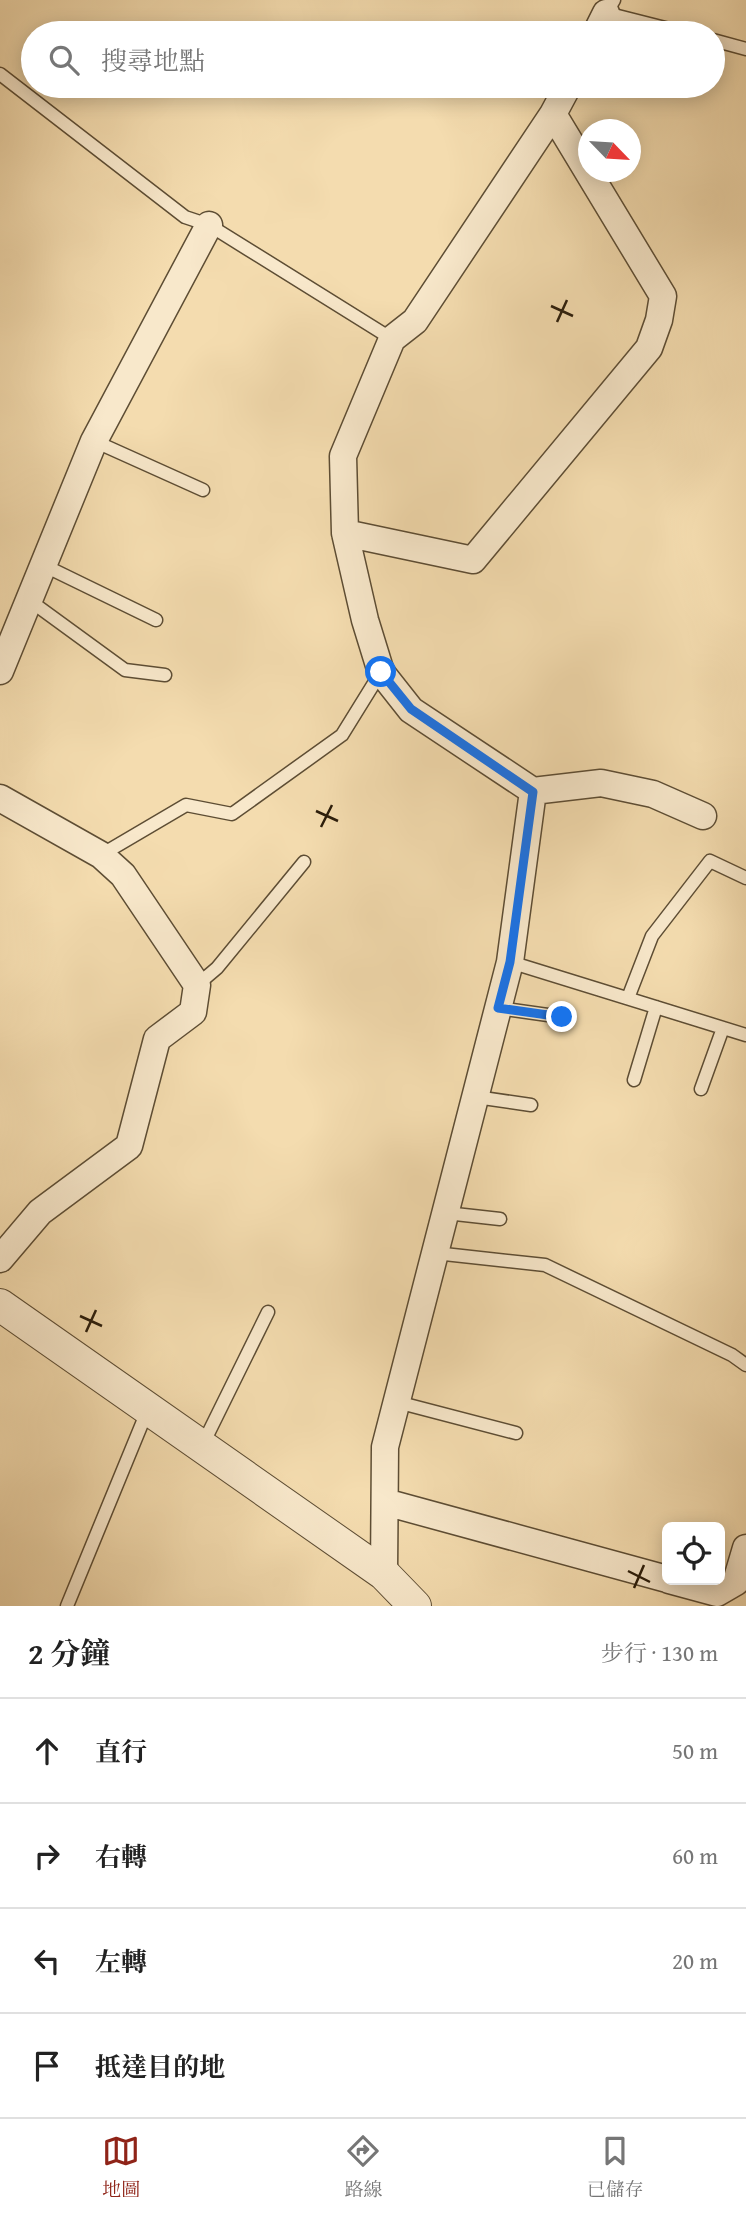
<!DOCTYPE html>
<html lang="zh-TW">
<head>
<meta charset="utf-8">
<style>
	body { margin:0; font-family:"Gentium Book Plus","Noto Serif TC",serif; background:#f6f6f6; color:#222 }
	.controls { position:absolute; right:21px; bottom:21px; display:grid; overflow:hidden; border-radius:10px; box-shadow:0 4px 18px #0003 }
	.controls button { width:63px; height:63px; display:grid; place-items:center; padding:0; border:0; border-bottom:2px solid #e0e0e0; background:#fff; color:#222; font:35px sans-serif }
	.compass { position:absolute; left:578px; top:119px; width:63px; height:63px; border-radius:50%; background:#fff; box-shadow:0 4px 18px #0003; rotate:115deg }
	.stop { position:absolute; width:21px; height:21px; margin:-16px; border:5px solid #1a73e8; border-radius:50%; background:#fff }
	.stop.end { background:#1a73e8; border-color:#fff; box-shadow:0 2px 7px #0008 }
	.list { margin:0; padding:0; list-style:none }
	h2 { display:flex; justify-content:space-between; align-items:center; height:91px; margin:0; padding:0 28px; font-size:30px }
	h2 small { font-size:23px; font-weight:400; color:#767676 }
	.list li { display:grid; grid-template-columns:46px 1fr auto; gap:21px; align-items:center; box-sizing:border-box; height:105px; padding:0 28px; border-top:2px solid #e0e0e0 }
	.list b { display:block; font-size:26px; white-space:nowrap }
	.list em { font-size:23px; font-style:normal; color:#767676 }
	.icon { flex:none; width:38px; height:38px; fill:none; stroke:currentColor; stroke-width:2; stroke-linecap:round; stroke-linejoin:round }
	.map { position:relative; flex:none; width:746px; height:1606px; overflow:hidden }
	.search { position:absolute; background:#fff; box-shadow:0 4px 18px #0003; left:21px; right:21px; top:21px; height:77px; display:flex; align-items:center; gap:18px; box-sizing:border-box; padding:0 24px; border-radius:38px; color:#767676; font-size:26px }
	.sheet { height:511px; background:#fff }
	nav { display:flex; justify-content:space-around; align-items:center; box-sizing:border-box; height:98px; border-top:2px solid #e0e0e0; background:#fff; font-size:19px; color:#767676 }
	nav a { display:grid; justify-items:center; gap:4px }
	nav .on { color:#8f2418 }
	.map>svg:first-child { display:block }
</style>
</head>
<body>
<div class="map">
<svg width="746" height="1606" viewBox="0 0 746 1606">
	<rect width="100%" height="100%" fill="#f4dcaf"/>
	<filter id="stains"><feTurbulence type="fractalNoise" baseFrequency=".00286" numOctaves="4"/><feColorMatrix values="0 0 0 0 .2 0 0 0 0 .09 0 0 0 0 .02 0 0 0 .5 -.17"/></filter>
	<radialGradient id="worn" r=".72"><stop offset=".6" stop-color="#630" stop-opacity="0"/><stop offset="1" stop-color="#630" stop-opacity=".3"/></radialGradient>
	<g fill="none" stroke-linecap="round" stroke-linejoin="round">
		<g stroke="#5d4d34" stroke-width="15">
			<path id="service" d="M 614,0 L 606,13 L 685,33
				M 713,40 L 746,49
				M 0,74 L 185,217 L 209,225 L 392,339
				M 94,441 L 203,490
				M 43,565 L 156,620
				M 29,600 L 125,670 L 165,675
				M 101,855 L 186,805 L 232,814 L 342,735 L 381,672
				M 510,962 L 746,1035
				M 197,985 L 217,968 L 304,862
				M 628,998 L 652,936 L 710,861 L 746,878
				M 498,1008 L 562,1017
				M 634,1080 L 656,1007
				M 701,1089 L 723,1028
				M 476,1097 L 531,1105
				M 446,1213 L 500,1219
				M 435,1253 L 545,1265 L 732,1355 L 746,1365
				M 397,1402 L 516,1433
				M 202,1446 L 268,1312
				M 67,1606 L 148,1409"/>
		</g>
		<g stroke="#5d4d34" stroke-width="29">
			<path id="minor" d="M 596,33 L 606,13
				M 345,533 L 473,560 L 649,348 L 659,320 L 663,296 L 553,114
				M 0,671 L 94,441 L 209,225
				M 533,791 L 411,710 L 381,672 L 365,620 L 345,533 L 343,456 L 392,339 L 415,321 L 553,114 L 568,86
				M 0,798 L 101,855 L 123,875 L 197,985 L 193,1012 L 157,1039 L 129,1146 L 40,1212 L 0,1259
				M 385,1502 L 667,1579
				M 384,1574 L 385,1447 L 510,962 L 533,791 L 601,783 L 653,794 L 703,816
				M 669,1580 L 717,1593 L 736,1582 L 746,1548"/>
		</g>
		<g stroke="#5d4d34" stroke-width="34">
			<path id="tertiary" d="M 0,1305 L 384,1574 L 415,1606"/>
		</g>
		<use href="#service" stroke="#f8e8cb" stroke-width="12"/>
		<use href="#minor" stroke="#f8e8cb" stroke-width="26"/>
		<use href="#tertiary" stroke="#f8e8cb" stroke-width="32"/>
	</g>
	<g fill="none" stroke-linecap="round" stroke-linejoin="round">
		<path stroke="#1a73e8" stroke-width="9" d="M 381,672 L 411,709 L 533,792 L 510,962 L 498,1008 L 562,1017"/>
	</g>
	<path fill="none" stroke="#2b1d0b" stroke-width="2.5" d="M 551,306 L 573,316M 557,322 L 567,300M 316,811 L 338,821M 321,827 L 332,805M 80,1316 L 102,1326M 86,1332 L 96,1310M 628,1571 L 650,1582M 634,1588 L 644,1565"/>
	<rect width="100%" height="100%" filter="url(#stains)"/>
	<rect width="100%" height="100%" fill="url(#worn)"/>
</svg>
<div class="controls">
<button><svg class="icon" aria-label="locate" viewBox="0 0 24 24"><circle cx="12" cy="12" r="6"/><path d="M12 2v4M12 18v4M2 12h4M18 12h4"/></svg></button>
</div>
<svg class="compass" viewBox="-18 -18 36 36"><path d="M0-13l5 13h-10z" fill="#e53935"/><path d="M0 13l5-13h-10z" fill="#767676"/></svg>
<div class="stop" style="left:381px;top:672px"></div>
<div class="stop end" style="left:562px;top:1017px"></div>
<div class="search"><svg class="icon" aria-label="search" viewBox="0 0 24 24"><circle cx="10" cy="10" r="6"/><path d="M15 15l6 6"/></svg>搜尋地點</div>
</div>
<section class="sheet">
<h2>2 分鐘<small>步行 · 130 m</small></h2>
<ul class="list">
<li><svg class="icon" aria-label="ahead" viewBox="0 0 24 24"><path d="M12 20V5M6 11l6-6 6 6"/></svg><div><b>直行</b></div><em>50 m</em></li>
<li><svg class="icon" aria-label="right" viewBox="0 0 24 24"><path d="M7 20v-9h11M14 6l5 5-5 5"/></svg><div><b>右轉</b></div><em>60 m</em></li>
<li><svg class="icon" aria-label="left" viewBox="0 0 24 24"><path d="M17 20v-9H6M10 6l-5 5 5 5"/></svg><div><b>左轉</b></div><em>20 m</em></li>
<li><svg class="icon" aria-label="arrive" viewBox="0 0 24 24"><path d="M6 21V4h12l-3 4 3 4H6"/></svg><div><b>抵達目的地</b></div></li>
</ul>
</section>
<nav>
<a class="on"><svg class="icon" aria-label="map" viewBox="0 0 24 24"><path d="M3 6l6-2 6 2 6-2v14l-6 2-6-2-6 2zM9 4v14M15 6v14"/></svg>地圖</a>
<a><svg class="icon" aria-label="directions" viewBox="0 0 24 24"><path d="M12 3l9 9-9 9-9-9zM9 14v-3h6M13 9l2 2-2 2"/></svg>路線</a>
<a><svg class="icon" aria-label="saved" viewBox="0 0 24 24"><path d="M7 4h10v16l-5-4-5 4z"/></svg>已儲存</a>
</nav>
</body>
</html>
